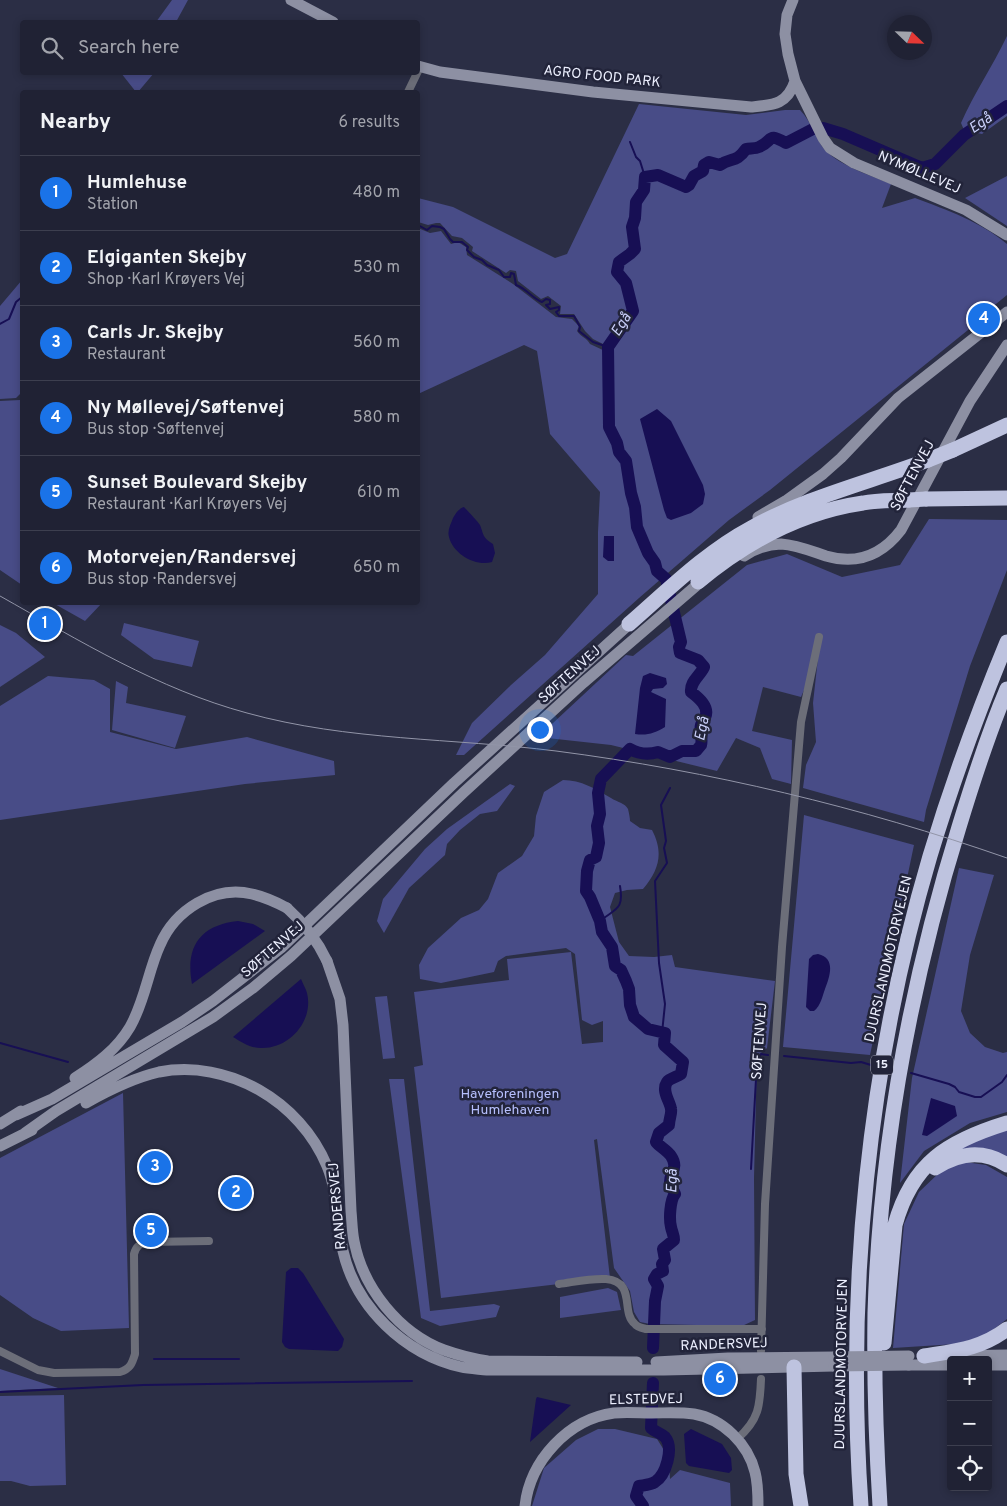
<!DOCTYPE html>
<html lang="en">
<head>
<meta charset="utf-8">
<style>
	body { margin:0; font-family:Overpass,sans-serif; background:#282a3c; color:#f1f3f6 }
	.controls { position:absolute; right:15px; bottom:15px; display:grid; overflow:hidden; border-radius:5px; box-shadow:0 2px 8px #0003 }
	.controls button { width:45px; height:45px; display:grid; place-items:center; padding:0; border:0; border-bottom:1px solid #3d3f4f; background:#202234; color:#f1f3f6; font:25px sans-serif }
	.compass { position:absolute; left:887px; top:15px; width:45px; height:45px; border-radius:50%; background:#202234; box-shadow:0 2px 8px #0003; rotate:113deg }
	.you { position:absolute; left:539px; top:729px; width:18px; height:18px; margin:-12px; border:4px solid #fff; border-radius:50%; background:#1a73e8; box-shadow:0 0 0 8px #1a73e833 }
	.badge { display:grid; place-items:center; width:32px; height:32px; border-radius:50%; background:#1a73e8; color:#fff; font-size:16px; font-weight:700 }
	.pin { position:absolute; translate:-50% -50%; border:2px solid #fff; box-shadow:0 1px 5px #0006 }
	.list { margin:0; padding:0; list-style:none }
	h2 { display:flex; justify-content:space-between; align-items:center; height:65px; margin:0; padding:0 20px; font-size:21px }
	h2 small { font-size:16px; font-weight:400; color:#a2a4ac }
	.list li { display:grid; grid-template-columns:32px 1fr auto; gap:15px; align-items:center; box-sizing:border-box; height:75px; padding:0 20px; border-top:1px solid #3d3f4f }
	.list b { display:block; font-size:19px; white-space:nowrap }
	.list p { margin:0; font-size:16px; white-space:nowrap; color:#a2a4ac }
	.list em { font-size:16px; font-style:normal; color:#a2a4ac }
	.icon { flex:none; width:28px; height:28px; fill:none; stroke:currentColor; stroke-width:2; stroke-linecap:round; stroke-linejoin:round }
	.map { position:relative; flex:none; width:1007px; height:1506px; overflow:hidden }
	.search { position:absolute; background:#202234; box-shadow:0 2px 8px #0003; left:20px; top:20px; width:400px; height:55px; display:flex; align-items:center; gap:12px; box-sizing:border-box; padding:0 18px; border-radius:5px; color:#a2a4ac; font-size:19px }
	.panel { position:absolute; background:#202234; box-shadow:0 2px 8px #0003; left:20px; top:90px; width:400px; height:515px; border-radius:5px }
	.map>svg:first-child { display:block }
</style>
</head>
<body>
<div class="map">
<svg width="1007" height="1506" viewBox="0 0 1007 1506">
	<rect width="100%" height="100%" fill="#2b2e45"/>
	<path fill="#484c87" d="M 172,0 L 188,0 L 176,22 L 156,22 Z
		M 1007,36 L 1007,116 L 982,134 L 964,130 L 961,123 C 974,93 993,66 1007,36 Z
		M 121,73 L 129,73 L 130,74 L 132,73 L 154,73 L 138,92 L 136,92 Z
		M 639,104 L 746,115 L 785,110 L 800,110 C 812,122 816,140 825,150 C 842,167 870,175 891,184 L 882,208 L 915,198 C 947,210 981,222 1007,244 L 1007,295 L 980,317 L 968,330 L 770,490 L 729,520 L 639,598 L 464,755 L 456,755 L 472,723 L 511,685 L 545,655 L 598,594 L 598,532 L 600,492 L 550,434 L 537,351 L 524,345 L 418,394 L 418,228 L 430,233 L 441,231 L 451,244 L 458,242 L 466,247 L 467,255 L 513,284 L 556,317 L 572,319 L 579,326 L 577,331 C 581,337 587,338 590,344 L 605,351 L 607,426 L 616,446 L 617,454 L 623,461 L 634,509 L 633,524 L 650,563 L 655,559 L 638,523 L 629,461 L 621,452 L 619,441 L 613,431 L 609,381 L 611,348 L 593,339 L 585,331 L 574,314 L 560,314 L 561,306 L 548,296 L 541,299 L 518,281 L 516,271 L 510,270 L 506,273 L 472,251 L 473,247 L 462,238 L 452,236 L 440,223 L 436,223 L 428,225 L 418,222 L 418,198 L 453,207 L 555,258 L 567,254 Z
		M 1007,176 L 1007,226 L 965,198 Z
		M 22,280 L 22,392 L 16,398 L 0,399 L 0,306 Z
		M 22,398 L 22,585 L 0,570 L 0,401 L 20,400 Z
		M 929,519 L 1007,520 L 1007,570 L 970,666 L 926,810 L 924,822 L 803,788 L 806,765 L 816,742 L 813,703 L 818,658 L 801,697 L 763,687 L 752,731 L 792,740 L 791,784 L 772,779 L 760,748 L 736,738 L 717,771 L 611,745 L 538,737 L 626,655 L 633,656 L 747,565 L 787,554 L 842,577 L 900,565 Z
		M 53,603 L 102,603 L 85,621 Z
		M 124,623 L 199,641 L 192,667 L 154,659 L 121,635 Z
		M 0,625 L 16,633 L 45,657 L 0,687 Z
		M 48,676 L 94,680 L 110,689 L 110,732 L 176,749 L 247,737 L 334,761 L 335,775 L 245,784 L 0,820 L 0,706 Z
		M 116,681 L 128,687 L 126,703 L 186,716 L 175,748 L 112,730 Z
		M 563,780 C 581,780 596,789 611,798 C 617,802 625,803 628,809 C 629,813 630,818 630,821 L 640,828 L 652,830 C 664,853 659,870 643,889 L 627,890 L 615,893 L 610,907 L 619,942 L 629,956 L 654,957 L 672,955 L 675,967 L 775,981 L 767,1048 L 757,1056 L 754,1178 L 755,1320 L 742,1326 L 650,1324 L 640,1322 L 634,1312 L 630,1291 L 614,1268 L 597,1139 L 594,1140 L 610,1278 L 441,1298 L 414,1067 L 423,1065 L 414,992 L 509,980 L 507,959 L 571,952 L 582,1044 L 603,1042 L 603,1021 L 592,1025 L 582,1020 L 575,954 L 566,948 L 506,956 L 498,961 L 494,972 L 441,983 L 420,979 L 419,965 L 428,948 L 461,918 L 479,910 L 488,899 L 498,873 L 522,856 L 534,836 L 536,816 L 544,792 Z
		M 510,784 L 515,786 L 497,811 L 480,814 L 460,830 L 447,844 L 445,855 L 409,888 L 384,933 L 377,921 L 383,899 L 425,849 L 447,829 Z
		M 804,815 L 914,845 L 870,1055 L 783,1047 Z
		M 959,868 L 994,875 L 970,955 L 961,1011 L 970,1033 L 985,1047 L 1003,1053 L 1007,1052 L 1007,1112 L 970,1123 L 924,1151 L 900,1183 L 912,1078 Z
		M 387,996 L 395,1058 L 383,1059 L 375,997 Z
		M 389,1079 L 404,1079 L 430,1311 L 494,1304 L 500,1306 L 496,1317 L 440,1326 L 421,1318 Z
		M 123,1093 L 129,1328 L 61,1331 L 33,1318 L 0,1295 L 0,1158 Z
		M 1007,1128 L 1007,1161 L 947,1155 L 979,1137 Z
		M 965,1162 L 986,1165 L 1007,1177 L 1007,1319 L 985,1336 L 956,1344 L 893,1348 L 904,1224 L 919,1192 L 941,1171 Z
		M 608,1288 L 617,1292 L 621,1310 L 560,1318 L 560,1297 Z
		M 0,1369 L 58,1388 L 0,1391 Z
		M 64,1395 L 66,1485 L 30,1486 L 11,1481 L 0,1481 L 0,1396 Z
		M 598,1429 L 615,1429 L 657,1439 L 669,1458 L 670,1479 L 680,1470 L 730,1483 L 731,1506 L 532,1506 L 544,1468 L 576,1440 Z"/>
	<path fill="#170f54" d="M 657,409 L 671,421 L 703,485 L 705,494 L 703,504 L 691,513 L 671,520 L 667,518 L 664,510 L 640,419 Z
		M 464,507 C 466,509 479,523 480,525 C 484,535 482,537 493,544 L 495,553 L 492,562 C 476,567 453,554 449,537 C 447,530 451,524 453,518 C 456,513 458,509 464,507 Z
		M 604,536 L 614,536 L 614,561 L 608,561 L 603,557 Z
		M 650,673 L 666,678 L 667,684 L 663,688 L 653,689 L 651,692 L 666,699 L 665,727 C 655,733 647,736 635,734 L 640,688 L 643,676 Z
		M 238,921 L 253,924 L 265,931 L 192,984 C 185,947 200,925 238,921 Z
		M 818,954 C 836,958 830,976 825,989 C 822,997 821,1005 814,1011 L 810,1011 L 806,1007 L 809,959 L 813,955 Z
		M 301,979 C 303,984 306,989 307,993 C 314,1021 289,1049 261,1048 C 250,1048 241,1042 233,1037 Z
		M 931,1098 L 955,1106 L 957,1116 L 927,1136 L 922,1135 Z
		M 291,1268 L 298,1268 L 303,1273 L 344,1339 L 342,1347 L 338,1351 L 289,1349 L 285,1347 L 282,1342 L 286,1272 Z
		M 537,1397 L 571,1405 L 530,1442 L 536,1399 Z
		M 691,1429 L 722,1444 L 731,1458 L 732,1470 L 729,1473 L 689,1466 L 686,1463 L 684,1434 Z"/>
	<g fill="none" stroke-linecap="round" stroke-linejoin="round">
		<path stroke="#170f54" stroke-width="2" d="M 630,142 L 636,157 L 640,161 L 645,177
			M 418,225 L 427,230 L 432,226 L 440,227 L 444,229 L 450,239 L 453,242 L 462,242 L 468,247 L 467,250 L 474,257 L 482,260 L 487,265 L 499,270 L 504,277 L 510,277 L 511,273 L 514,274 L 516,285 C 527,289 532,298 542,302 L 546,299 L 550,300 L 550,304 L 546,305 L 550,309 L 559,307 L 559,310 L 556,312 L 559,316 L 574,316 L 580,327 L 579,331 L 593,342 L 608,347
			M 0,324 L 9,319 L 16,302 L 22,297
			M 600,921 C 616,908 624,910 620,886
			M 662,1033 L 665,1004 L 659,963 L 655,881 L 667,863 L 664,848 L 666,841 L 661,805 L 670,788
			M 0,1043 L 68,1062
			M 784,1056 L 851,1063 L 861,1062 L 871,1065
			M 911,1073 L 949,1084 L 955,1087 L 959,1092 L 975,1097 L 981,1097 L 1002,1082 L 1007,1075
			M 751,1169 L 757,1061 L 761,1054 L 768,1055
			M 154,1359 L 239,1359
			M 0,1392 L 143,1385 L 412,1381"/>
		<path stroke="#170f54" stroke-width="12" d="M 823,128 L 843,134 L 922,168 L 935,164 L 964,135 L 1007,106
			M 653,1348 L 655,1301 L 658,1286 L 654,1279 L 657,1274 L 663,1271 L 662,1264 L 665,1260 L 663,1249 L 674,1240 C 674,1235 672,1232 671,1227 C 669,1219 670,1200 675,1194 C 673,1190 671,1186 670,1182 C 670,1172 679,1168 671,1156 C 667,1150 660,1147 656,1142 L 659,1133 L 669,1125 C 669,1119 672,1114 671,1109 C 670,1101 661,1091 667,1082 C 670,1078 677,1077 681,1074 L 683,1062 L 664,1045 L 665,1033 L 648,1029 L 634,1017 L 630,1005 L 629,989 L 626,981 L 621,970 L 615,966 L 612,947 L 602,932 L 600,921 L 590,897 L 586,891 L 587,871 L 590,860 L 596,857 L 599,843 L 597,826 L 600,814 L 598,793 L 601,779 L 630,749 C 639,754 648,755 658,752 L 670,757 L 682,751 L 696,751 L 701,745 C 703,738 699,732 701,725 C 703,719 702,723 705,718 C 710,707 699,698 691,692 C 690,681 700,676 704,667 L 698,660 L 680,653 L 679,647 L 681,642 L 666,579 L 657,571 L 655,563 L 648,553 L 637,527 L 635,507 L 631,493 L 626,461 L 619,452 L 617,443 L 609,427 L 608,347 L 633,311 L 626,283 L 617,272 L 619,262 L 630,254 L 635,249 L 632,227 L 635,218 L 636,202 L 644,190 L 645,177 L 658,175 L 686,187 L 689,185 L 694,176 L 703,171 L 704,165 L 709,162 L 720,165 C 732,157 736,163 746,149 C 750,148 755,149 759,147 C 774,141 766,132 786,143 L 813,129
			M 643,1506 L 636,1496 L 639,1486 C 645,1485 650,1485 655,1482 C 666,1475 674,1448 665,1437 C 661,1433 655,1432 651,1428 L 653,1383"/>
		<path stroke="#6c6e79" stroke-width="8" d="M 408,92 L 420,67
			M 559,1284 C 574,1282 591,1278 606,1279 C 637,1282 620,1312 635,1324 C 637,1327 642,1328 646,1329 L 762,1329
			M 0,1351 L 38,1370 L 54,1373 L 120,1372 C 130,1369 132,1364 135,1354 L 134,1254 C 136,1246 140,1243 148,1242 L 209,1241
			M 761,1351 L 765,1204 L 782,947 L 801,722 L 819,637
			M 737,1439 C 759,1420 760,1406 761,1379"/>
		<path stroke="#8d90a3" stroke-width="11" d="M 291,0 L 333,22
			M 793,0 L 787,15 L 785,34 L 788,54 L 795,81 L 823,138 L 830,148 L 854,163 L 966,210 L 1007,235
			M 418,66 L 440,72 L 593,92 L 751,107 C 773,105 787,105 795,81
			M 758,517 L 787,500 L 823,474 L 841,458 L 898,398 L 1007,312
			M 744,556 C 755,549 768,544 781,544 C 797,545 811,551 826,556 C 857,565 882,555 901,530 L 970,401 L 1007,345
			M 327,961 L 340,999 L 343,1025 L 351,1211 C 352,1221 352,1231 354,1241 C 363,1288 399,1333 444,1350 C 458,1355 473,1359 488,1361 L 637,1362
			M 75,1078 C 97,1064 117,1049 130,1027 C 145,1001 148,971 160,945 C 175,910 214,885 252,894 C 265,897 276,902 287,908
			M 86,1103 C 109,1090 133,1078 159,1072 C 228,1059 300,1101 327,1166 C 338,1193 337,1223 343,1251 C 356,1308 405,1354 461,1367 C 469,1369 478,1369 487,1370 L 664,1370 L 834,1366
			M 16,1115 L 52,1099 L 182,1022 L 213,1001 L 281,948 L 454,783 L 635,619
			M 0,1124 L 21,1111
			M 25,1133 L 56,1111 L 213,1017 L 253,988 L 291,956 L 463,793 L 583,683 L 704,579
			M 0,1146 L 32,1130
			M 949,1356 L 1007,1355
			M 656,1362 L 728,1358 L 834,1357
			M 909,1365 L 951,1365
			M 988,1365 L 1007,1365
			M 525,1506 C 530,1461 568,1419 614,1413 C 626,1412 640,1413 652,1413 C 666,1413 680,1412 694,1414 C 723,1419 748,1444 755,1472 C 758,1483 758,1495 758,1506"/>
		<path stroke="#bec3df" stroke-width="15" d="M 953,450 L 1007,425
			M 926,499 L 1007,498
			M 698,582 C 746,542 801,512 863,503 C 878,500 894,501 909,500
			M 629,624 C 668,590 706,552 751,528 C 807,497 870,482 928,460
			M 935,1168 C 958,1153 983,1149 1007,1165
			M 884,1343 L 895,1225 C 912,1163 948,1141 1007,1123
			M 924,1356 C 955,1351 981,1349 1007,1329
			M 794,1367 L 796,1474 L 801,1506
			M 861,1506 C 846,1288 868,1066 930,856 C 952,783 978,712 1007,642
			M 880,1506 C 876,1442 874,1378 875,1313 C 880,1148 910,985 959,827 C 973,781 988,734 1007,689"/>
		<path stroke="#9295a8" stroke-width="1" d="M 0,596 C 80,641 158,689 247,713 C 348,741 453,738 556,751 C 710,771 861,807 1007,858"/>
		<path stroke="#8d90a3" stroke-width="11" d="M 287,908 C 305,924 317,940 327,961
			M 834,1357 L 909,1356
			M 834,1366 L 909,1365"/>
		<path stroke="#bec3df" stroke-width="15" d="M 928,460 L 953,450
			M 909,500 L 926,499"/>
	</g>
	<g text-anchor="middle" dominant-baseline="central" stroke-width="5" stroke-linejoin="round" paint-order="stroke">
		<rect fill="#22243a" stroke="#b0b3c4" stroke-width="1" x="871" y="1055.5" width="22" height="19" rx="4"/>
		<g font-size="12" font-weight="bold" fill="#edf0ff">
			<text x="882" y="1065">15</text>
		</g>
		<g font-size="14" fill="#edf0ff" stroke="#22243a">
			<text transform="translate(602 77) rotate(6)">AGRO FOOD PARK</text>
			<text transform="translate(919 173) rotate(23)">NYMØLLEVEJ</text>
			<text transform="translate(913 476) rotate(-62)">SØFTENVEJ</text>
			<text transform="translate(570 675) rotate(-42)">SØFTENVEJ</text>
			<text transform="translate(273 950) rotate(-41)">SØFTENVEJ</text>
			<text transform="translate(889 959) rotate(-77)">DJURSLANDMOTORVEJEN</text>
			<text transform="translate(760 1041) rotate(-86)">SØFTENVEJ</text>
			<text transform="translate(338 1206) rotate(-95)">RANDERSVEJ</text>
			<text transform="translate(724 1345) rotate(-2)">RANDERSVEJ</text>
			<text transform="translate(842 1364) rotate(-89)">DJURSLANDMOTORVEJEN</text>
			<text transform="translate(646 1400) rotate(-1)">ELSTEDVEJ</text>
		</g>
		<g font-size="14" fill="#b6bffd" stroke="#22243a">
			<text x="510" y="1094">Haveforeningen<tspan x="510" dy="16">Humlehaven</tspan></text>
		</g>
		<g font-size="15" font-style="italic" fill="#cad0fa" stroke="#22243a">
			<text transform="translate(981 124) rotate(-34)">Egå</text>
			<text transform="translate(622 325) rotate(-58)">Egå</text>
			<text transform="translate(703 729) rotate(-79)">Egå</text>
			<text transform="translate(673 1181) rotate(-89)">Egå</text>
		</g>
	</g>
</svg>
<div class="controls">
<button>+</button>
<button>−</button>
<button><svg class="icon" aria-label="locate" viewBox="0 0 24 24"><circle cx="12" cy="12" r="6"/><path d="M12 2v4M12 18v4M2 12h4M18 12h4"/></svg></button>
</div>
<svg class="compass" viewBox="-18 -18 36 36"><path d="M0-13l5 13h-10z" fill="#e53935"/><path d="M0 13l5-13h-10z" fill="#a2a4ac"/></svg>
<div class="you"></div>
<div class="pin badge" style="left:45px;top:624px">1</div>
<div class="pin badge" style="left:236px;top:1193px">2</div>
<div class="pin badge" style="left:155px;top:1167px">3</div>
<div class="pin badge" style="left:984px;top:319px">4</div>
<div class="pin badge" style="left:151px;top:1231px">5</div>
<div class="pin badge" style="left:720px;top:1379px">6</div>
<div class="search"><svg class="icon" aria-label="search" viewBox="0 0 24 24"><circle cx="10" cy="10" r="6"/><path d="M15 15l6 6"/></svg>Search here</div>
<section class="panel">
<h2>Nearby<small>6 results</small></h2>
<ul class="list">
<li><span class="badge">1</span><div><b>Humlehuse</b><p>Station</p></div><em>480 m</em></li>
<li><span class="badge">2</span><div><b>Elgiganten Skejby</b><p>Shop · Karl Krøyers Vej</p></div><em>530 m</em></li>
<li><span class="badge">3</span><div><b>Carls Jr. Skejby</b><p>Restaurant</p></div><em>560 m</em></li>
<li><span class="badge">4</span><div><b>Ny Møllevej/Søftenvej</b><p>Bus stop · Søftenvej</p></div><em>580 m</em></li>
<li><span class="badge">5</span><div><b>Sunset Boulevard Skejby</b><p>Restaurant · Karl Krøyers Vej</p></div><em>610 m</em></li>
<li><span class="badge">6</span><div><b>Motorvejen/Randersvej</b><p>Bus stop · Randersvej</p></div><em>650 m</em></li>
</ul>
</section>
</div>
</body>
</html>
